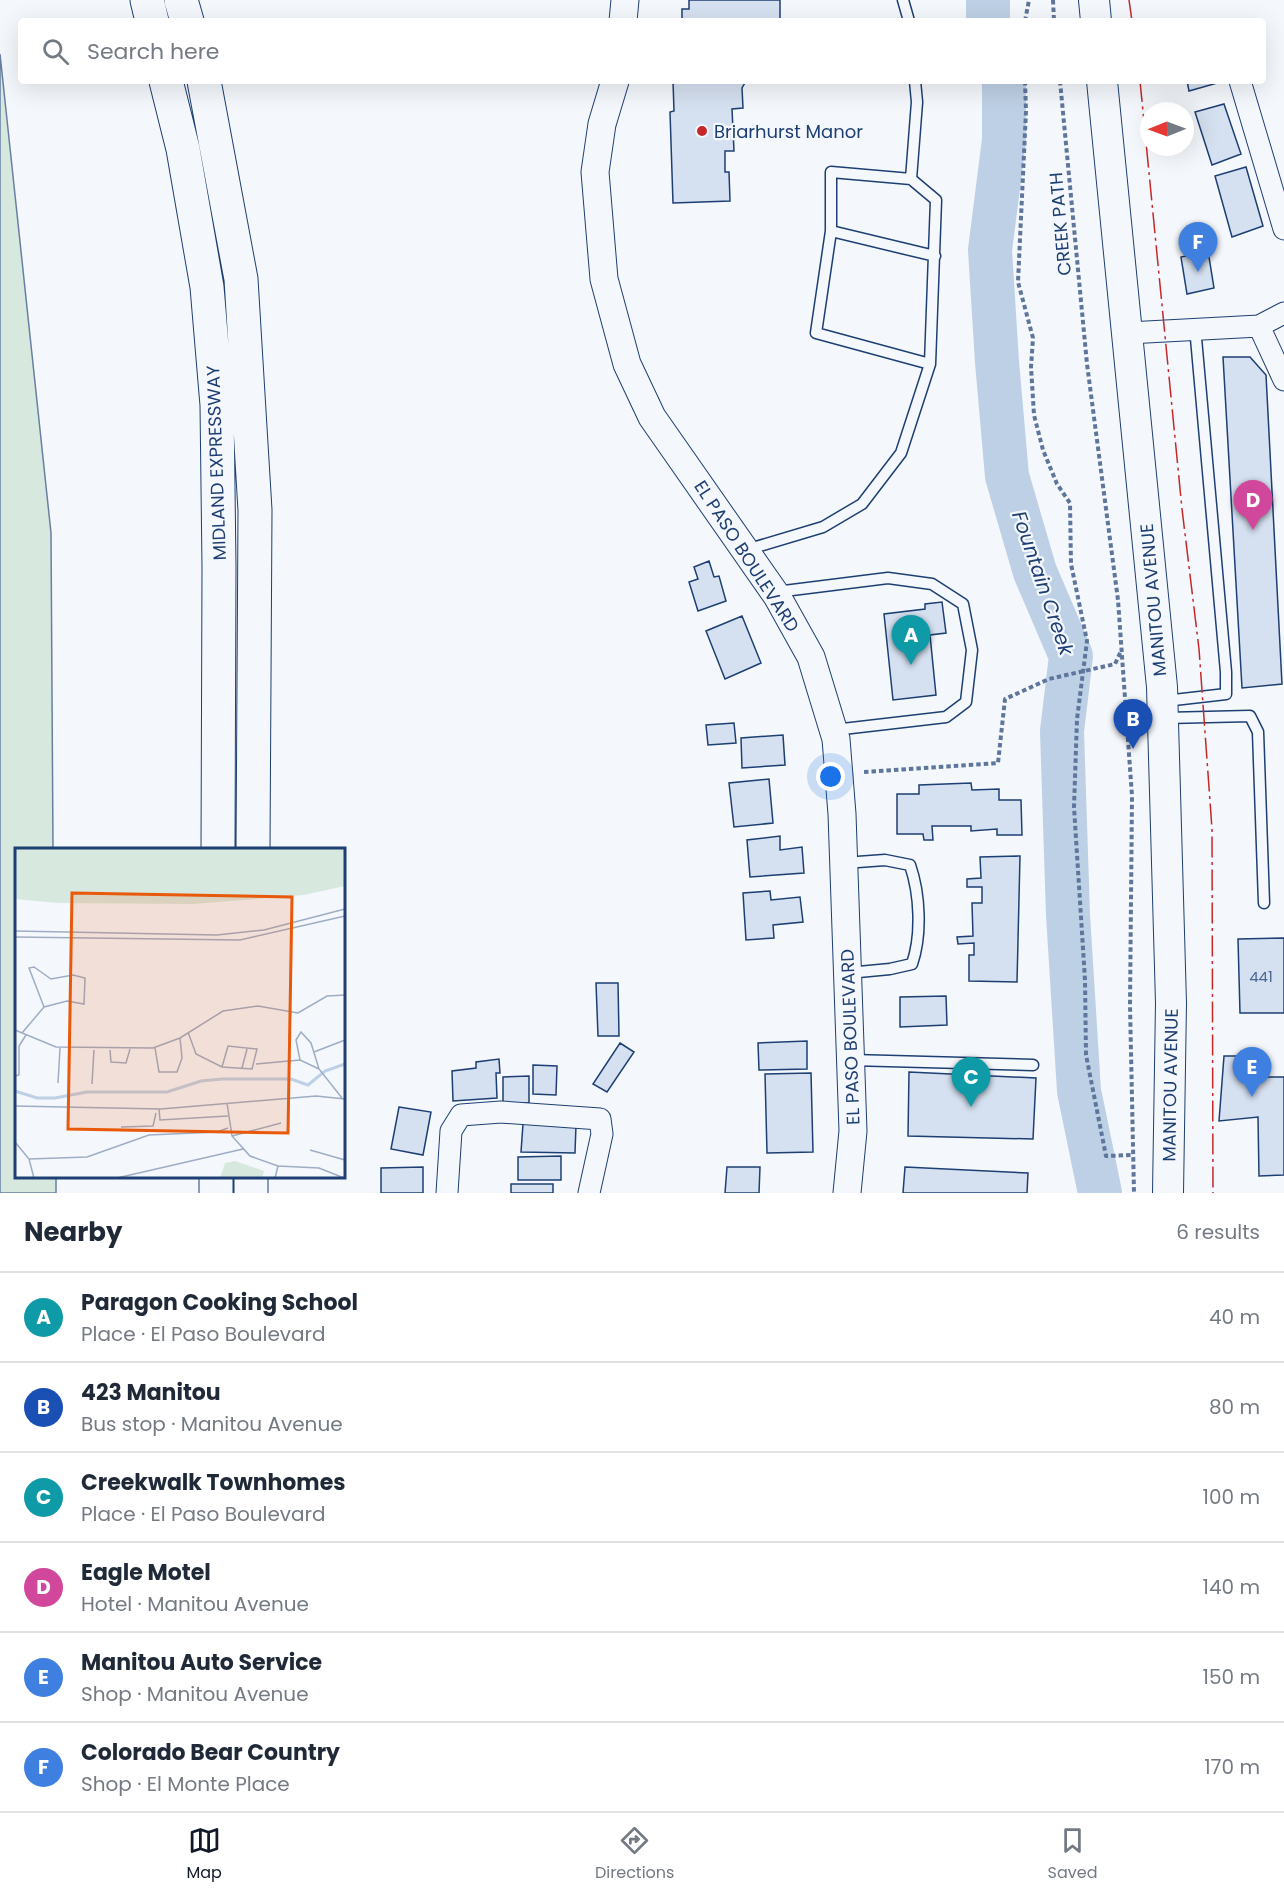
<!DOCTYPE html>
<html lang="en">
<head>
<meta charset="utf-8">
<style>
	body { margin:0; font-family:Poppins,sans-serif; background:#f2f2f3; color:#1f2937 }
	.compass { position:absolute; left:1140px; top:102px; width:54px; height:54px; border-radius:50%; background:#fff; box-shadow:0 6px 24px #0002; rotate:269deg }
	.you { position:absolute; left:831px; top:777px; width:21px; height:21px; margin:-15px; border:4px solid #fff; border-radius:50%; background:#1a73e8; box-shadow:0 0 0 9px #1a73e833 }
	.badge { display:grid; place-items:center; width:39px; height:39px; border-radius:50%; background:#111827; color:#fff; font-size:20px; font-weight:700 }
	.pin { position:absolute; translate:-50% -50px; filter:drop-shadow(0 2px 3px #0008) }
	.pin::after { content:''; position:absolute; top:32px; width:21px; height:18px; background:inherit; clip-path:polygon(0 0,100% 0,50% 100%) }
	.list { margin:0; padding:0; list-style:none }
	h2 { display:flex; justify-content:space-between; align-items:center; height:78px; margin:0; padding:0 24px; font-size:26px }
	h2 small { font-size:20px; font-weight:400; color:#747a83 }
	.list li { display:grid; grid-template-columns:39px 1fr auto; gap:18px; align-items:center; box-sizing:border-box; height:90px; padding:0 24px; border-top:2px solid #e0e1e3 }
	.list b { display:block; font-size:22px; white-space:nowrap }
	.list p { margin:0; font-size:20px; white-space:nowrap; color:#747a83 }
	.list em { font-size:20px; font-style:normal; color:#747a83 }
	.icon { flex:none; width:33px; height:33px; fill:none; stroke:currentColor; stroke-width:2; stroke-linecap:round; stroke-linejoin:round }
	.map { position:relative; flex:none; width:1284px; height:1193px; overflow:hidden }
	.search { position:absolute; background:#fff; box-shadow:0 6px 24px #0002; left:18px; right:18px; top:18px; height:66px; display:flex; align-items:center; gap:15px; box-sizing:border-box; padding:0 21px; border-radius:6px; color:#747a83; font-size:22px }
	.sheet { height:618px; background:#fff }
	nav { display:flex; justify-content:space-around; align-items:center; box-sizing:border-box; height:84px; border-top:2px solid #e0e1e3; background:#fff; font-size:16px; color:#747a83 }
	nav a { display:grid; justify-items:center; gap:3px }
	nav .on { color:#111827 }
	.map>svg:first-child { display:block }
</style>
</head>
<body>
<div class="map">
<svg width="1284" height="1193" viewBox="0 0 1284 1193">
	<rect width="100%" height="100%" fill="#f4f7fb"/>
	<path fill="#d7e8df" stroke="#687fa3" stroke-width="1.5" d="M 0,54 L 51,533 L 53,849 L 16,849 L 16,1176 L 56,1177 L 56,1193 L 0,1193 Z"/>
	<g fill="none" stroke-linecap="round" stroke-linejoin="round">
		<path stroke="#bed0e5" stroke-width="44" d="M 988,0 L 988,21
			M 1004,81 L 1004,140 L 990,250 L 997,362 L 1007,476 L 1035,572 L 1071,656 L 1062,731 L 1068,915 L 1079,1091 L 1100,1193"/>
	</g>
	<path fill="#d5e0f0" stroke="#1d3f73" stroke-width="1.5" d="M 689,0 L 780,0 L 780,21 L 682,21 L 682,9 L 689,9 Z
		M 673,81 L 746,81 L 742,88 L 743,108 L 732,109 L 734,151 L 725,151 L 725,172 L 729,172 L 730,201 L 673,203 L 670,112 L 674,111 Z
		M 1187,81 L 1221,81 L 1221,82 L 1189,91 Z
		M 1224,104 L 1241,154 L 1212,165 L 1195,112 Z
		M 1246,167 L 1263,226 L 1232,237 L 1215,176 Z
		M 1208,251 L 1214,288 L 1187,294 L 1181,257 Z
		M 1223,357 L 1250,357 L 1266,375 L 1282,684 L 1242,688 Z
		M 709,561 L 714,577 L 719,576 L 726,601 L 698,611 L 689,582 L 698,579 L 694,567 Z
		M 942,602 L 946,633 L 930,635 L 936,695 L 893,700 L 884,614 L 925,609 L 925,604 Z
		M 742,616 L 761,663 L 725,679 L 706,631 Z
		M 734,723 L 736,743 L 708,745 L 706,725 Z
		M 783,735 L 785,765 L 742,768 L 741,738 Z
		M 769,779 L 773,823 L 734,827 L 729,783 Z
		M 971,783 L 972,790 L 999,789 L 999,800 L 1021,800 L 1022,835 L 997,835 L 997,829 L 971,831 L 971,826 L 932,826 L 933,840 L 924,840 L 923,834 L 897,834 L 897,794 L 919,794 L 919,785 Z
		M 780,836 L 780,850 L 802,847 L 804,873 L 750,877 L 747,840 Z
		M 1020,856 L 1017,982 L 969,981 L 969,955 L 974,955 L 974,943 L 958,944 L 957,937 L 973,936 L 972,903 L 982,903 L 982,887 L 967,887 L 967,879 L 981,878 L 980,857 Z
		M 770,891 L 771,900 L 800,897 L 803,922 L 773,925 L 774,938 L 746,940 L 743,893 Z
		M 1284,938 L 1284,1013 L 1240,1013 L 1238,939 Z
		M 596,983 L 618,983 L 619,1036 L 598,1036 Z
		M 946,996 L 947,1025 L 900,1027 L 900,997 Z
		M 807,1041 L 807,1069 L 759,1070 L 758,1043 Z
		M 620,1043 L 634,1052 L 607,1092 L 593,1084 Z
		M 1224,1056 L 1249,1056 L 1249,1077 L 1284,1077 L 1284,1175 L 1259,1176 L 1258,1117 L 1219,1121 Z
		M 499,1059 L 500,1073 L 496,1073 L 497,1098 L 453,1101 L 452,1071 L 476,1068 L 476,1062 Z
		M 533,1065 L 557,1066 L 556,1095 L 533,1094 Z
		M 909,1072 L 1036,1078 L 1033,1139 L 908,1136 Z
		M 811,1073 L 813,1152 L 767,1153 L 765,1074 Z
		M 529,1076 L 529,1103 L 503,1103 L 503,1077 Z
		M 399,1107 L 431,1112 L 423,1155 L 391,1149 Z
		M 523,1124 L 576,1125 L 575,1153 L 521,1152 Z
		M 561,1156 L 561,1180 L 518,1180 L 518,1157 Z
		M 423,1167 L 423,1193 L 381,1193 L 381,1168 Z
		M 727,1167 L 760,1167 L 759,1193 L 725,1193 Z
		M 905,1167 L 1028,1173 L 1027,1193 L 903,1193 Z
		M 511,1184 L 553,1184 L 553,1193 L 511,1193 Z"/>
	<g fill="none" stroke-linecap="round" stroke-linejoin="round">
		<g stroke="#1d3f73" stroke-width="13">
			<path id="service" d="M 903,0 L 909,21
				M 911,179 L 917,102 L 915,81
				M 831,231 L 935,256
				M 746,550 L 823,527 L 862,504 L 901,453 L 930,364 L 936,200 L 911,179 L 831,172 L 831,231 L 816,333 L 930,364
				M 776,592 L 888,578 L 932,584 L 963,604 L 972,650 L 966,702 L 946,717 L 834,730
				M 1165,701 L 1226,694 L 1226,672 L 1195,327
				M 1166,718 L 1250,716 L 1258,732 L 1264,903
				M 844,863 L 885,860 L 910,865 C 920,894 922,935 912,964 L 890,969 L 848,973
				M 851,1060 L 1033,1065"/>
		</g>
		<g stroke="#1d3f73" stroke-width="23">
			<path id="minor" d="M 1240,81 L 1284,229
				M 1259,326 L 1284,380
				M 1128,333 L 1259,326 L 1284,313
				M 447,1193 L 451,1131 L 461,1115 L 501,1112 L 600,1119 L 602,1134 L 589,1193"/>
		</g>
		<g stroke="#1d3f73" stroke-width="29">
			<path id="tertiary" d="M 623,21 L 625,0
				M 615,81 L 602,124 L 595,172 L 604,279 L 627,364 L 652,417 L 777,596 L 811,657 L 836,739 L 842,814 L 853,1131 L 847,1193"/>
		</g>
		<g stroke="#1d3f73" stroke-width="32">
			<path id="secondary" d="M 1094,0 L 1096,21
				M 1102,81 L 1162,687 L 1171,1003 L 1168,1193"/>
		</g>
		<g stroke="#1d3f73" stroke-width="35">
			<path id="trunk" d="M 147,0 L 152,21
				M 181,0 L 187,21
				M 166,81 L 183,149 L 207,287 L 217,405 L 219,567 L 218,849
				M 204,81 L 241,279 L 255,510 L 253,849
				M 216,1193 L 216,1176
				M 251,1193 L 251,1176"/>
		</g>
		<path stroke="#5e769c" stroke-width="4" stroke-dasharray="4.5 3" stroke-linecap="butt" d="M 1053,0 L 1054,21
			M 1025,21 L 1029,0
			M 1025,81 L 1026,111 L 1018,282 L 1033,338 L 1031,367 L 1034,415 L 1043,450 L 1057,484 L 1070,503 L 1071,564 L 1087,641 L 1077,719 L 1074,807 L 1085,980 L 1086,1055 L 1106,1156 L 1133,1155
			M 1060,81 L 1087,364 L 1118,600 L 1132,796 L 1130,1005 L 1134,1193
			M 864,772 L 998,763 L 1005,699 L 1049,679 L 1115,664 L 1121,651"/>
		<use href="#service" stroke="#f4f7fb" stroke-width="10"/>
		<use href="#minor" stroke="#f4f7fb" stroke-width="21"/>
		<use href="#tertiary" stroke="#f4f7fb" stroke-width="27"/>
		<use href="#secondary" stroke="#f4f7fb" stroke-width="30"/>
		<use href="#trunk" stroke="#f4f7fb" stroke-width="33"/>
		<path stroke="#c62828" stroke-width="1.5" stroke-dasharray="21 4.5 3 4.5" stroke-linecap="butt" d="M 1129,0 L 1132,21
			M 1140,81 L 1182,509 L 1199,649 L 1212,829 L 1213,1193"/>
	</g>
	<circle fill="#c62828" stroke="#f4f7fb" stroke-width="2" cx="702" cy="131" r="6"/>
	<g text-anchor="middle" dominant-baseline="central" stroke-width="4.5" stroke-linejoin="round" paint-order="stroke">
		<g font-size="15" fill="#4b6792">
			<text x="1261" y="976">441</text>
		</g>
		<g font-size="18" fill="#1d3f73" stroke="#f4f7fb" text-anchor="start">
			<text x="714" y="131">Briarhurst Manor</text>
		</g>
		<g font-size="18" fill="#1d3f73" stroke="#f4f7fb">
			<text transform="translate(1060 224) rotate(-95)">CREEK PATH</text>
			<text transform="translate(216 463) rotate(-92)">MIDLAND EXPRESSWAY</text>
			<text transform="translate(747 556) rotate(57)">EL PASO BOULEVARD</text>
			<text transform="translate(1153 600) rotate(-95)">MANITOU AVENUE</text>
			<text transform="translate(850 1037) rotate(-92)">EL PASO BOULEVARD</text>
			<text transform="translate(1170 1085) rotate(-89)">MANITOU AVENUE</text>
		</g>
		<g font-size="20" font-style="italic" fill="#1d3f73" stroke="#f4f7fb">
			<text transform="translate(1043 583) rotate(71)">Fountain Creek</text>
		</g>
	</g>
	<g transform="translate(15 848)">
		<rect width="330" height="330" fill="#f4f7fb"/>
		<path d="M 0,0 L 330,0 L 330,38 L 289,47 L 178,56 L 42,55 L 0,51 ZM 220,313 L 249,323 L 247,330 L 205,330 L 210,315 Z" fill="#d7e8df"/>
		<path fill="none" stroke="#bed0e5" stroke-width="3" d="M 0,243 L 22,250 L 40,250 L 72,244 L 152,244 L 186,233 L 207,231 L 276,231 L 293,237 L 310,223 L 330,216"/>
		<path fill="none" stroke="#9eadc5" stroke-width="1.5" d="M 0,83 L 202,87 L 249,82 L 330,61M 0,89 L 225,92 L 330,68M 0,182 L 41,199 L 138,200 L 165,190 L 208,163 L 243,158 L 283,165 L 312,148 L 330,147M 173,184 L 181,206 L 207,219 L 237,221 L 242,201 L 213,198 L 207,219M 7,185 L 29,159 L 52,153 L 69,156 L 70,130 L 58,127 L 36,131 L 19,119 L 14,120 L 29,159M 140,200 L 144,224 L 162,224 L 167,210 L 165,190M 95,202 L 96,214 L 111,215 L 115,201M 299,204 L 330,192M 241,216 L 285,212M 227,220 L 232,201M 304,221 L 285,212 L 281,192 L 286,184 L 296,195 L 304,221 L 327,250M 0,228 L 4,227 L 4,198 L 11,187M 43,235 L 45,200M 77,236 L 79,202M 212,255 L 217,288 L 235,308 L 263,318 L 260,330M 0,258 L 146,261 L 301,248 L 330,251M 144,261 L 145,272 L 213,268M 106,279 L 138,278 L 141,265M 217,288 L 266,275M 0,294 L 14,311 L 19,330M 295,302 L 330,312M 14,311 L 72,309 L 134,287 L 202,284 L 213,280M 263,318 L 304,320 L 329,330M 102,330 L 228,301"/>
		<path fill="#e8590c" fill-opacity="0.15" stroke="#e8590c" stroke-width="3" d="M 57,45 L 277,49 L 273,285 L 53,281 Z"/>
		<rect width="330" height="330" fill="none" stroke="#1d3f73" stroke-width="3"/>
	</g>
</svg>
<svg class="compass" viewBox="-18 -18 36 36"><path d="M0-13l5 13h-10z" fill="#e53935"/><path d="M0 13l5-13h-10z" fill="#747a83"/></svg>
<div class="you"></div>
<div class="pin badge" style="left:911px;top:665px;background:#0f9aa8">A</div>
<div class="pin badge" style="left:1133px;top:749px;background:#1a4fb4">B</div>
<div class="pin badge" style="left:971px;top:1107px;background:#0f9aa8">C</div>
<div class="pin badge" style="left:1253px;top:530px;background:#d1479c">D</div>
<div class="pin badge" style="left:1252px;top:1097px;background:#3f7fe0">E</div>
<div class="pin badge" style="left:1198px;top:272px;background:#3f7fe0">F</div>
<div class="search"><svg class="icon" aria-label="search" viewBox="0 0 24 24"><circle cx="10" cy="10" r="6"/><path d="M15 15l6 6"/></svg>Search here</div>
</div>
<section class="sheet">
<h2>Nearby<small>6 results</small></h2>
<ul class="list">
<li><span class="badge" style="background:#0f9aa8">A</span><div><b>Paragon Cooking School</b><p>Place · El Paso Boulevard</p></div><em>40 m</em></li>
<li><span class="badge" style="background:#1a4fb4">B</span><div><b>423 Manitou</b><p>Bus stop · Manitou Avenue</p></div><em>80 m</em></li>
<li><span class="badge" style="background:#0f9aa8">C</span><div><b>Creekwalk Townhomes</b><p>Place · El Paso Boulevard</p></div><em>100 m</em></li>
<li><span class="badge" style="background:#d1479c">D</span><div><b>Eagle Motel</b><p>Hotel · Manitou Avenue</p></div><em>140 m</em></li>
<li><span class="badge" style="background:#3f7fe0">E</span><div><b>Manitou Auto Service</b><p>Shop · Manitou Avenue</p></div><em>150 m</em></li>
<li><span class="badge" style="background:#3f7fe0">F</span><div><b>Colorado Bear Country</b><p>Shop · El Monte Place</p></div><em>170 m</em></li>
</ul>
</section>
<nav>
<a class="on"><svg class="icon" aria-label="map" viewBox="0 0 24 24"><path d="M3 6l6-2 6 2 6-2v14l-6 2-6-2-6 2zM9 4v14M15 6v14"/></svg>Map</a>
<a><svg class="icon" aria-label="directions" viewBox="0 0 24 24"><path d="M12 3l9 9-9 9-9-9zM9 14v-3h6M13 9l2 2-2 2"/></svg>Directions</a>
<a><svg class="icon" aria-label="saved" viewBox="0 0 24 24"><path d="M7 4h10v16l-5-4-5 4z"/></svg>Saved</a>
</nav>
</body>
</html>
